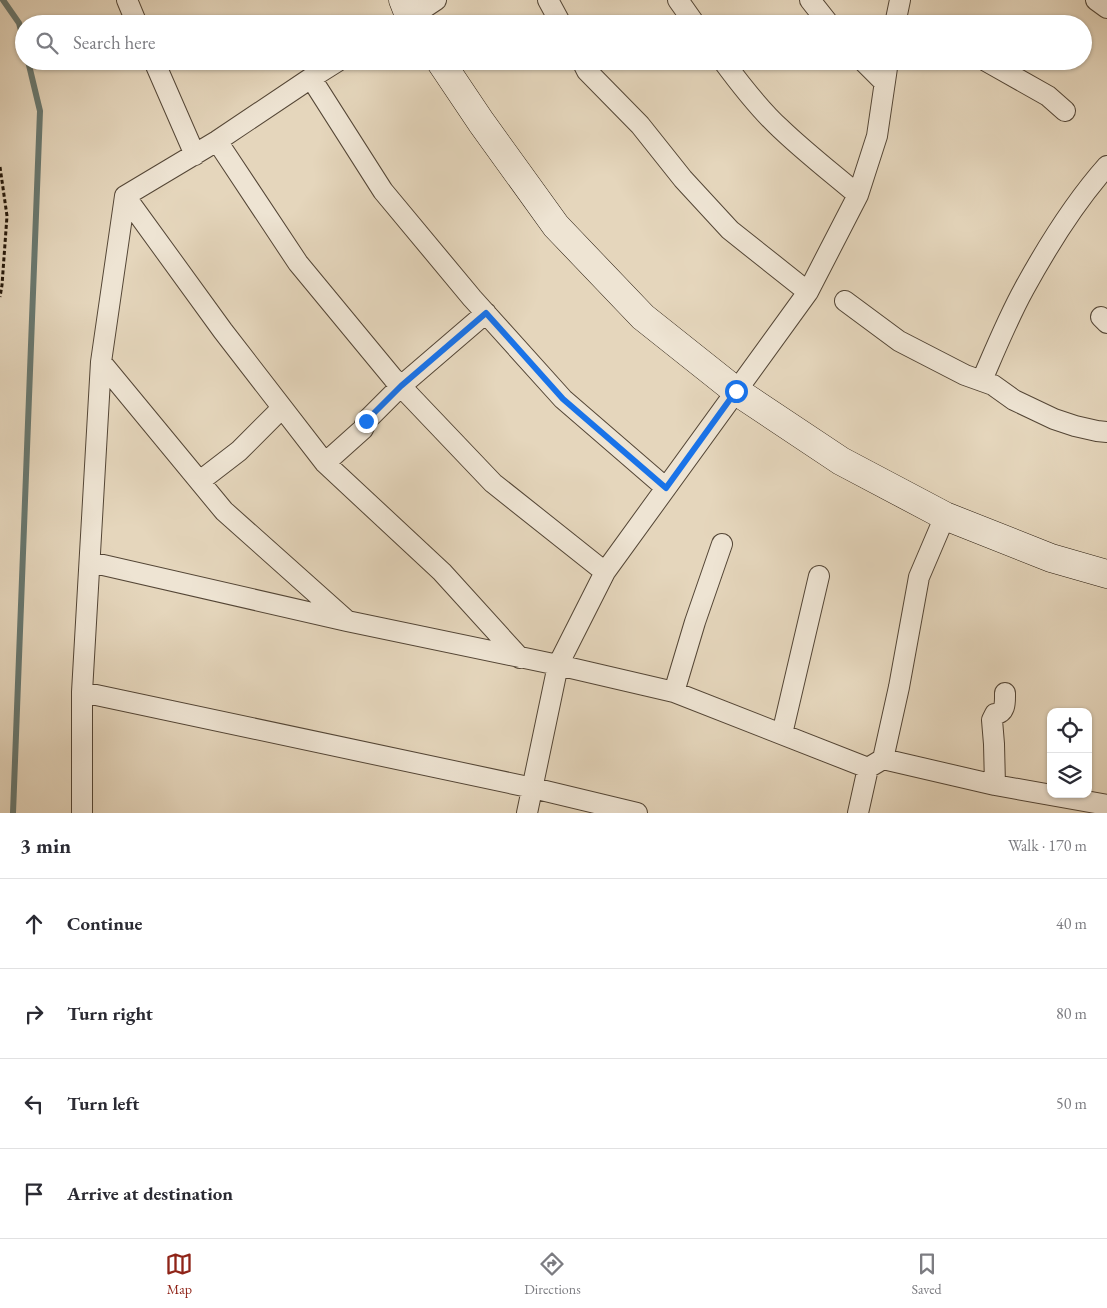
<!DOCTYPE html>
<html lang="en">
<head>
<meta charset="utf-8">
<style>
	body { margin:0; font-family:"EB Garamond",serif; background:#f7f7f7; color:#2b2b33 }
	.controls { position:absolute; right:15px; bottom:15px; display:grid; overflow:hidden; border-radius:10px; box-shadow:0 1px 4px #0004 }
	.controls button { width:45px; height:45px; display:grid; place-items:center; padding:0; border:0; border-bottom:1px solid #e1e1e2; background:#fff; color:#2b2b33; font:25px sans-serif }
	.stop { position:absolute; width:15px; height:15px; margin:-11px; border:4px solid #1a73e8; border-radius:50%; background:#fff }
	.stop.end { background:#1a73e8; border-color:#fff; box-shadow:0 1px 5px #0008 }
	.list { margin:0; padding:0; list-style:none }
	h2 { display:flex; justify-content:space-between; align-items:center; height:65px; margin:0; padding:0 20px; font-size:21px }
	h2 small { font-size:16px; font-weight:400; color:#7c7c81 }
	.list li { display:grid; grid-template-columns:32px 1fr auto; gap:15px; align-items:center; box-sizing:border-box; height:90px; padding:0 20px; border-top:1px solid #e1e1e2 }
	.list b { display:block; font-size:19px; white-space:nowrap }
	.list em { font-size:16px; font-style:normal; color:#7c7c81 }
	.icon { flex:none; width:28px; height:28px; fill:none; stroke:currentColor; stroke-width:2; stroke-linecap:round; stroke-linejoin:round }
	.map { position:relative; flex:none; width:1107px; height:813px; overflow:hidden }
	.search { position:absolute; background:#fff; box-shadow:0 1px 4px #0004; left:15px; right:15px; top:15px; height:55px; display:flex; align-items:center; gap:12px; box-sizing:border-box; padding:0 18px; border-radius:28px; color:#7c7c81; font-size:19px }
	.sheet { height:425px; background:#fff }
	nav { display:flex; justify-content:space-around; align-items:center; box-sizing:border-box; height:70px; border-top:1px solid #e1e1e2; background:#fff; font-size:14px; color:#7c7c81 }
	nav a { display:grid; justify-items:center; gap:2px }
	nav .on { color:#8f2418 }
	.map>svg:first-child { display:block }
</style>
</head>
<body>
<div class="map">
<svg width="1107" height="813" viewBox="0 0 1107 813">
	<rect width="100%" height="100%" fill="#e5d6bc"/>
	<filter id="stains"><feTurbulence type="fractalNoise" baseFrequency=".004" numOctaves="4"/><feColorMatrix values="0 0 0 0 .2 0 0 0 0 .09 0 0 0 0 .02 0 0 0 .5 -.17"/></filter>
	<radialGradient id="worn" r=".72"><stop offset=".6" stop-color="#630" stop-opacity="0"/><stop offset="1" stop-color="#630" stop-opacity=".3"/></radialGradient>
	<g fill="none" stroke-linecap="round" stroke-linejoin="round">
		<path stroke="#687870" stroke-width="6" d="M 3,0 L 19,23 L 24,42
			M 13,813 L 40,111 L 28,61"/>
		<g stroke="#544636" stroke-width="22">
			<path id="street" d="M 127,0 L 137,24
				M 548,0 L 561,24
				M 678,0 L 695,24
				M 810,0 L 829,24
				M 1096,0 L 1107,8
				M 400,24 L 436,0
				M 895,24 L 900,0
				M 154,61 L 195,155
				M 582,61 L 587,71 L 640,125 L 683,179 L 730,230 L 808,292
				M 723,61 C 740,84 760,110 781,129 C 805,152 832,173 858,195
				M 863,61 L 884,82
				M 986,61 L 1048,96 L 1065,111
				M 311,78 L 383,191 L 472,298 L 563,399 L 666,488
				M 217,141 L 298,263 L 393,378 L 493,483 L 605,572
				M 125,196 L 223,331 L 325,463 L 442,572 L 520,658
				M 125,196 L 217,141 L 311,78 L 338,61
				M 845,301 L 899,341 L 965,375 L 993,385 L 1014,400 L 1054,419 L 1075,426 L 1097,431 L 1107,432
				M 1101,317 L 1107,323
				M 101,362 L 224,511 L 345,619
				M 982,380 C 995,350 1008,318 1024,289 C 1047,247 1075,202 1107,166
				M 325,463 L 363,429 L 367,420 L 401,386 L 486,313
				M 200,481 L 239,451 L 282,408
				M 90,562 L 347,621 L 558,665 L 674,692 L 868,768 L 883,759 L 995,785 L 1107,805
				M 82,692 L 533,788 L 637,813
				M 674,692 L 695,622 L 722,544
				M 782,734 L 819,576
				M 883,759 L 899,687 L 919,577 L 945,516
				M 995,785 L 994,744 L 992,720 L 995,714 C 1006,713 1005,702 1005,693
				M 82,813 L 82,692 L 101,362 L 125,196
				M 527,813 L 558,665 L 605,572 L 808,292 L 858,195 L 877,136 L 888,61
				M 858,813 L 868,768"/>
		</g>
		<g stroke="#231609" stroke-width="29">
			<path id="secondary" d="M 403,0 L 410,18 L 415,24
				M 440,61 L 481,122 L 556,226 L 643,317 L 736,391 L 841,461 L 945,516 L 1051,558 L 1107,574"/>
		</g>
		<path stroke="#231609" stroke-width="3" stroke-dasharray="4 2.5" stroke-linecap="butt" d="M 0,167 L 7,216 L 2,285 L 0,297"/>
		<use href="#street" stroke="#eee4d3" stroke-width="20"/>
		<use href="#secondary" stroke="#eee4d3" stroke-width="28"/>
	</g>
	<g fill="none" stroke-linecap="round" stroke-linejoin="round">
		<path stroke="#1a73e8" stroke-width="6" d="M 366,421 L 401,386 L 486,313 L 563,399 L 666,488 L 736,391"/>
	</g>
	<rect width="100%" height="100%" filter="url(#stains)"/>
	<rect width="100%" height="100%" fill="url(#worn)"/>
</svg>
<div class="controls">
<button><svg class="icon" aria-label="locate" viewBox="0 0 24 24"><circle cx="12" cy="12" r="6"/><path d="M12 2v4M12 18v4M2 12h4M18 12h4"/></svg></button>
<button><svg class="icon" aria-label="layers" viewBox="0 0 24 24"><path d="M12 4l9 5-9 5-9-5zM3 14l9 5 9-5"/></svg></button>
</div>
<div class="stop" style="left:736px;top:391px"></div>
<div class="stop end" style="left:366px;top:421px"></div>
<div class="search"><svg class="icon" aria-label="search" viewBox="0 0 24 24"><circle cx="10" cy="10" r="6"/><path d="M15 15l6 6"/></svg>Search here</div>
</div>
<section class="sheet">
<h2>3 min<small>Walk · 170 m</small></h2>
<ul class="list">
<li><svg class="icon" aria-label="ahead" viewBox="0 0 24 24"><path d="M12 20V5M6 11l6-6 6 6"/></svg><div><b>Continue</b></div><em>40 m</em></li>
<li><svg class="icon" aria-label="right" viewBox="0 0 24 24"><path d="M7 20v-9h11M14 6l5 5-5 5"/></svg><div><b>Turn right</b></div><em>80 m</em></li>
<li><svg class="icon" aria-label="left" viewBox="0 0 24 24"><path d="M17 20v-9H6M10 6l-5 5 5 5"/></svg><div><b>Turn left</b></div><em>50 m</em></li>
<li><svg class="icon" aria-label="arrive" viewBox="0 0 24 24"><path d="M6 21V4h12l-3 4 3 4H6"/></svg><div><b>Arrive at destination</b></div></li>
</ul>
</section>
<nav>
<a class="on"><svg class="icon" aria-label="map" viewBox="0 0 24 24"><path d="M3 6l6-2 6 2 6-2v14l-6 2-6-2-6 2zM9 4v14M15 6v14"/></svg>Map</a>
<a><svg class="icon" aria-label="directions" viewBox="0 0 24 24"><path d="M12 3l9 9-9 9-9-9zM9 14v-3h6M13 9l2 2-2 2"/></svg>Directions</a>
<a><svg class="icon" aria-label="saved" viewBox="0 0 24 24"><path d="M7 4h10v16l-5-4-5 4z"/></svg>Saved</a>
</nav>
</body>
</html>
